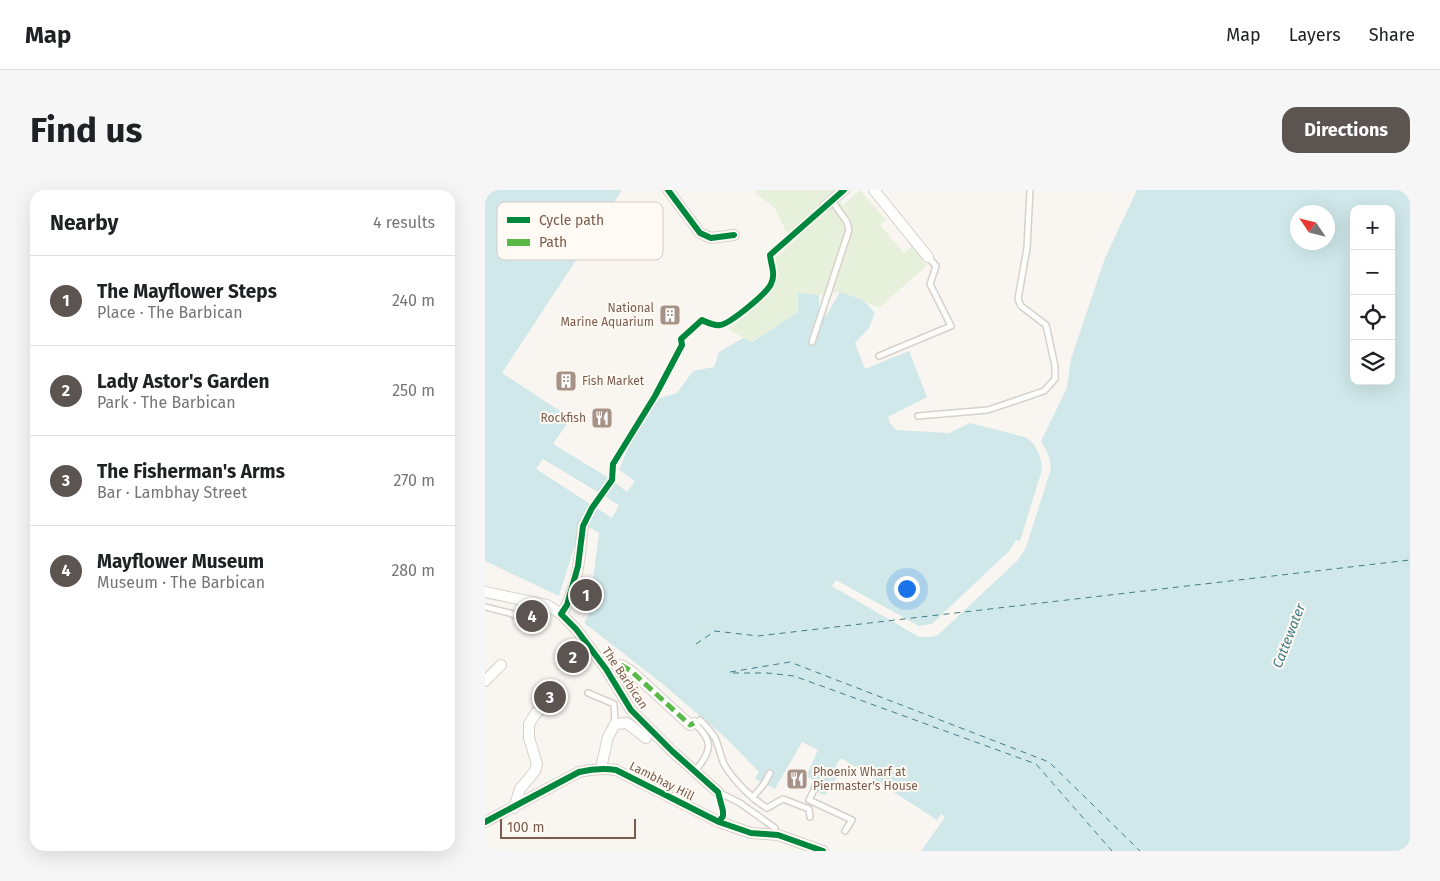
<!DOCTYPE html>
<html lang="en">
<head>
<meta charset="utf-8">
<style>
	body { margin:0; font-family:"Fira Sans",sans-serif; background:#f6f6f6; color:#202124 }
	.controls { position:absolute; right:15px; top:15px; display:grid; overflow:hidden; border-radius:10px; box-shadow:0 5px 20px #0002 }
	.controls button { width:45px; height:45px; display:grid; place-items:center; padding:0; border:0; border-bottom:1px solid #e0e0e0; background:#fff; color:#202124; font:25px sans-serif }
	.compass { position:absolute; left:805px; top:15px; width:45px; height:45px; border-radius:50%; background:#fff; box-shadow:0 5px 20px #0002; rotate:305deg }
	.scale { position:absolute; left:15px; bottom:12px; width:136px; box-sizing:border-box; padding-left:5px; border:2px solid #7a5c4d; border-top:0; font-size:14px; line-height:18px; white-space:nowrap; color:#7a5c4d; -webkit-text-stroke:4px #fffaf3; paint-order:stroke }
	.you { position:absolute; left:421px; top:398px; width:18px; height:18px; margin:-12px; border:4px solid #fff; border-radius:50%; background:#1a73e8; box-shadow:0 0 0 8px #1a73e833 }
	.badge { display:grid; place-items:center; width:32px; height:32px; border-radius:50%; background:#5c5450; color:#fff; font-size:16px; font-weight:700 }
	.pin { position:absolute; translate:-50% -50%; border:2px solid #fff; box-shadow:0 1px 5px #0006 }
	.list { margin:0; padding:0; list-style:none }
	h2 { display:flex; justify-content:space-between; align-items:center; height:65px; margin:0; padding:0 20px; font-size:21px }
	h2 small { font-size:16px; font-weight:400; color:#757577 }
	.list li { display:grid; grid-template-columns:32px 1fr auto; gap:15px; align-items:center; box-sizing:border-box; height:90px; padding:0 20px; border-top:1px solid #e0e0e0 }
	.list b { display:block; font-size:19px; white-space:nowrap }
	.list p { margin:0; font-size:16px; white-space:nowrap; color:#757577 }
	.list em { font-size:16px; font-style:normal; color:#757577 }
	.icon { flex:none; width:28px; height:28px; fill:none; stroke:currentColor; stroke-width:2; stroke-linecap:round; stroke-linejoin:round }
	.map { position:relative; flex:none; width:925px; height:661px; overflow:hidden; border-radius:15px }
	header { display:flex; align-items:center; gap:30px; box-sizing:border-box; height:70px; padding:0 25px; background:#fff; border-bottom:1px solid #e0e0e0 }
	header strong { font-size:24px }
	nav { display:flex; gap:28px; margin-inline-start:auto; font-size:18px }
	.intro { display:flex; align-items:center; justify-content:space-between; box-sizing:border-box; height:120px; padding:0 30px }
	h1 { margin:0; font-size:35px }
	.button { padding:12px 22px; border-radius:15px; background:#5c5450; color:#fff; font-size:18px; font-weight:700 }
	main { display:flex; gap:30px; padding:0 30px }
	aside { flex:1; background:#fff; border-radius:15px; box-shadow:0 5px 20px #0002 }
	.map>svg:first-child { display:block }
</style>
</head>
<body>
<header>
<strong>Map</strong>
<nav><a>Map</a><a>Layers</a><a>Share</a></nav>
</header>
<div class="intro"><h1>Find us</h1><a class="button">Directions</a></div>
<main>
<aside>
<h2>Nearby<small>4 results</small></h2>
<ul class="list">
<li><span class="badge">1</span><div><b>The Mayflower Steps</b><p>Place · The Barbican</p></div><em>240 m</em></li>
<li><span class="badge">2</span><div><b>Lady Astor's Garden</b><p>Park · The Barbican</p></div><em>250 m</em></li>
<li><span class="badge">3</span><div><b>The Fisherman's Arms</b><p>Bar · Lambhay Street</p></div><em>270 m</em></li>
<li><span class="badge">4</span><div><b>Mayflower Museum</b><p>Museum · The Barbican</p></div><em>280 m</em></li>
</ul>
</aside>
<div class="map">
<svg width="925" height="661" viewBox="0 0 925 661">
	<rect width="100%" height="100%" fill="#f9f5f0"/>
	<path fill="#e7f0db" d="M 272,0 L 349,0 L 339,9 L 338,13 L 303,45 L 289,17 L 270,3 Z
		M 375,0 L 401,30 L 395,35 L 419,63 L 427,56 L 442,76 L 424,91 L 394,118 L 355,102 L 334,105 L 314,103 L 313,122 L 266,152 L 243,139 L 287,97 L 291,68 L 334,26 L 355,11 L 365,23 L 359,14 Z
		M 82,453 L 93,464 L 96,462 L 101,470 L 84,486 L 79,481 L 84,474 L 71,462 Z"/>
	<path fill="#d0e8ea" fill-rule="evenodd" d="M 0,0 L 137,0 L 17,183 L 86,228 L 68,254 L 127,290 L 142,302 L 150,291 L 134,280 L 145,253 L 174,208 L 192,203 L 208,181 L 229,177 L 234,162 L 258,148 L 267,152 L 313,122 L 313,103 L 334,105 L 334,117 L 341,126 L 355,102 L 378,110 L 390,123 L 384,138 L 370,153 L 380,179 L 424,161 L 442,207 L 403,227 L 405,233 L 411,240 L 464,243 L 485,233 L 540,247 C 552,254 556,266 557,280 L 535,351 L 531,350 L 525,360 L 447,434 L 434,436 L 351,390 L 347,396 L 434,447 L 445,447 L 453,445 L 533,370 L 541,357 L 566,279 L 564,266 L 556,251 L 582,198 L 586,169 L 620,68 L 652,0 L 925,0 L 925,661 L 436,661 L 460,627 L 456,624 L 452,630 L 356,568 L 351,575 L 356,582 L 340,605 L 324,598 L 328,590 L 321,586 L 333,560 L 317,552 L 290,599 L 270,589 L 274,582 L 242,549 L 174,491 L 99,433 L 103,425 L 114,343 L 102,336 L 95,339 L 74,406 L 0,371 ZM 869,19 L 906,19 L 906,191 L 869,191 ZM 812,22 L 842,22 L 842,52 L 812,52 ZM 58,269 L 134,315 L 127,328 L 51,279 Z"/>
	<path fill="#f9f5f0" d="M 97,334 L 114,343 L 103,425 L 99,433 L 97,431 L 100,425 L 111,345 L 99,337 L 76,407 L 74,406 Z"/>
	<g fill="none" stroke-linecap="round" stroke-linejoin="round">
		<path stroke="#437c86" stroke-width="1" stroke-dasharray="6 5" stroke-linecap="butt" d="M 211,454 L 230,441 L 273,446 L 925,370
			M 245,482 L 305,472 L 564,572 L 655,661
			M 248,483 L 282,483 L 309,486 L 551,574 L 627,661"/>
		<g stroke="#d7d1cb" stroke-width="8">
			<path id="lane" d="M 327,152 L 364,40 L 362,32 L 347,11
				M 394,166 L 466,136 L 445,94 L 451,76 L 443,67
				M 433,226 L 503,220 L 559,201 L 570,189 L 570,176 L 561,135 L 536,116 L 533,109 L 542,58 L 545,0
				M 0,417 L 25,423 L 50,436
				M 103,503 L 129,514 L 130,534
				M 209,533 C 229,551 227,561 210,581
				M 211,534 L 215,530 C 220,535 226,541 230,548 C 234,556 235,565 239,574 C 248,590 267,609 282,618 L 298,609 L 324,619 L 325,627
				M 329,600 L 324,610 L 367,630 L 360,641
				M 233,602 L 255,613 L 290,638
				M 268,607 L 279,594 L 285,583"/>
		</g>
		<g stroke="#d7d1cb" stroke-width="12">
			<path id="street" d="M 183,0 L 215,43 L 226,48 L 249,45
				M 389,0 L 443,67
				M 340,16 L 359,0
				M 0,402 L 62,415 L 76,424 L 91,439 L 121,479 L 146,520 L 187,561 L 233,602
				M 76,424 C 93,401 95,364 98,336
				M 136,475 L 146,481 L 205,535 L 209,533
				M 0,491 L 16,475
				M 116,578 L 123,547 L 130,534 L 142,533 L 161,548
				M 29,618 L 35,599 L 50,581 L 52,574 L 44,548 L 44,534 L 51,523 L 72,506
				M 0,632 L 94,582 C 107,579 118,578 131,580 L 234,632 L 266,643 L 293,645 L 338,661"/>
		</g>
		<use href="#lane" stroke="#fefefd" stroke-width="5"/>
		<use href="#street" stroke="#fefefd" stroke-width="10"/>
		<path stroke="#58b947" stroke-width="5" stroke-dasharray="10 5" stroke-linecap="butt" d="M 136,475 L 146,481 L 205,535 L 209,533"/>
		<g stroke="#fffaf3" stroke-width="9">
			<path id="cycleway" d="M 183,0 L 215,43 L 226,48 L 249,45
				M 0,632 L 94,582 C 107,579 118,578 131,580 L 234,632 L 266,643 L 293,645 L 338,661
				M 234,632 L 238,626 L 238,621 L 233,602 L 187,561 L 146,520 L 121,479 L 91,439 L 76,424 L 82,415 L 93,376 L 98,336 L 107,318 L 127,290 L 128,274 L 170,206 L 197,155 L 196,149 L 217,130 C 223,133 229,136 235,135 C 245,134 282,103 286,94 C 291,83 286,76 285,65 L 359,0"/>
		</g>
		<use href="#cycleway" stroke="#00873e" stroke-width="6"/>
	</g>
	<defs>
		<g id="building-square" transform="scale(1.125)"><rect x="-9" y="-9" width="18" height="18" rx="4" fill="#a69286" stroke="#fffaf3"/><path d="M-4-6H4V6H1V3H-1V6H-4ZM-2.5-4.3h1.7v1.8h-1.7ZM.8-4.3h1.7v1.8H.8ZM-2.5-1h1.7V.8h-1.7ZM.8-1h1.7V.8H.8Z" fill="#fff"/></g>
		<g id="restaurant-square" transform="scale(1.125)"><rect x="-9" y="-9" width="18" height="18" rx="4" fill="#a69286" stroke="#fffaf3"/><path d="M-5-6h1v4h1v-4h1v4h1v-4h1v5L-1.5 .5V6h-2V.5L-5-1ZM5-6V6H3V1.5H1.5Q1.5-4 5-6Z" fill="#fff"/></g>
	</defs>
	<g fill-rule="evenodd">
		<use href="#building-square" x="185" y="125"/>
		<use href="#building-square" x="81" y="191"/>
		<use href="#restaurant-square" x="117" y="228"/>
		<use href="#restaurant-square" x="312" y="589"/>
	</g>
	<g text-anchor="middle" dominant-baseline="central" stroke-width="4" stroke-linejoin="round" paint-order="stroke">
		<g font-size="12" fill="#7a5c4d" stroke="#fffaf3" text-anchor="end">
			<text x="169" y="118">National<tspan x="169" dy="14">Marine Aquarium</tspan></text>
			<text x="97" y="191" text-anchor="start">Fish Market</text>
			<text x="101" y="228">Rockfish</text>
			<text x="328" y="582" text-anchor="start">Phoenix Wharf at<tspan x="328" dy="14">Piermaster's House</tspan></text>
		</g>
		<g font-size="12" fill="#7a5c4d" stroke="#fffaf3">
			<text transform="translate(140 488) rotate(56)">The Barbican</text>
			<text transform="translate(177 591) rotate(27)">Lambhay Hill</text>
		</g>
		<g font-size="14" font-style="italic" fill="#437c86" stroke="#fffaf3">
			<text transform="translate(804 446) rotate(-69)">Cattewater</text>
		</g>
	</g>
	<rect x="12" y="12" width="166" height="58" rx="8" fill="#fffaf3" stroke="#d7cbc1" stroke-width="1"/>
	<rect x="22" y="27" width="23" height="6" fill="#00873e"/>
	<rect x="22" y="49" width="23" height="7" fill="#58b947"/>
	<g font-size="14" fill="#7a5c4d">
		<text x="54" y="35">Cycle path</text>
		<text x="54" y="57">Path</text>
	</g>
</svg>
<div class="controls">
<button>+</button>
<button>−</button>
<button><svg class="icon" aria-label="locate" viewBox="0 0 24 24"><circle cx="12" cy="12" r="6"/><path d="M12 2v4M12 18v4M2 12h4M18 12h4"/></svg></button>
<button><svg class="icon" aria-label="layers" viewBox="0 0 24 24"><path d="M12 4l9 5-9 5-9-5zM3 14l9 5 9-5"/></svg></button>
</div>
<svg class="compass" viewBox="-18 -18 36 36"><path d="M0-13l5 13h-10z" fill="#e53935"/><path d="M0 13l5-13h-10z" fill="#757577"/></svg>
<div class="scale">100 m</div>
<div class="you"></div>
<div class="pin badge" style="left:101px;top:405px">1</div>
<div class="pin badge" style="left:88px;top:467px">2</div>
<div class="pin badge" style="left:65px;top:507px">3</div>
<div class="pin badge" style="left:47px;top:426px">4</div>
</div>
</main>
</body>
</html>
